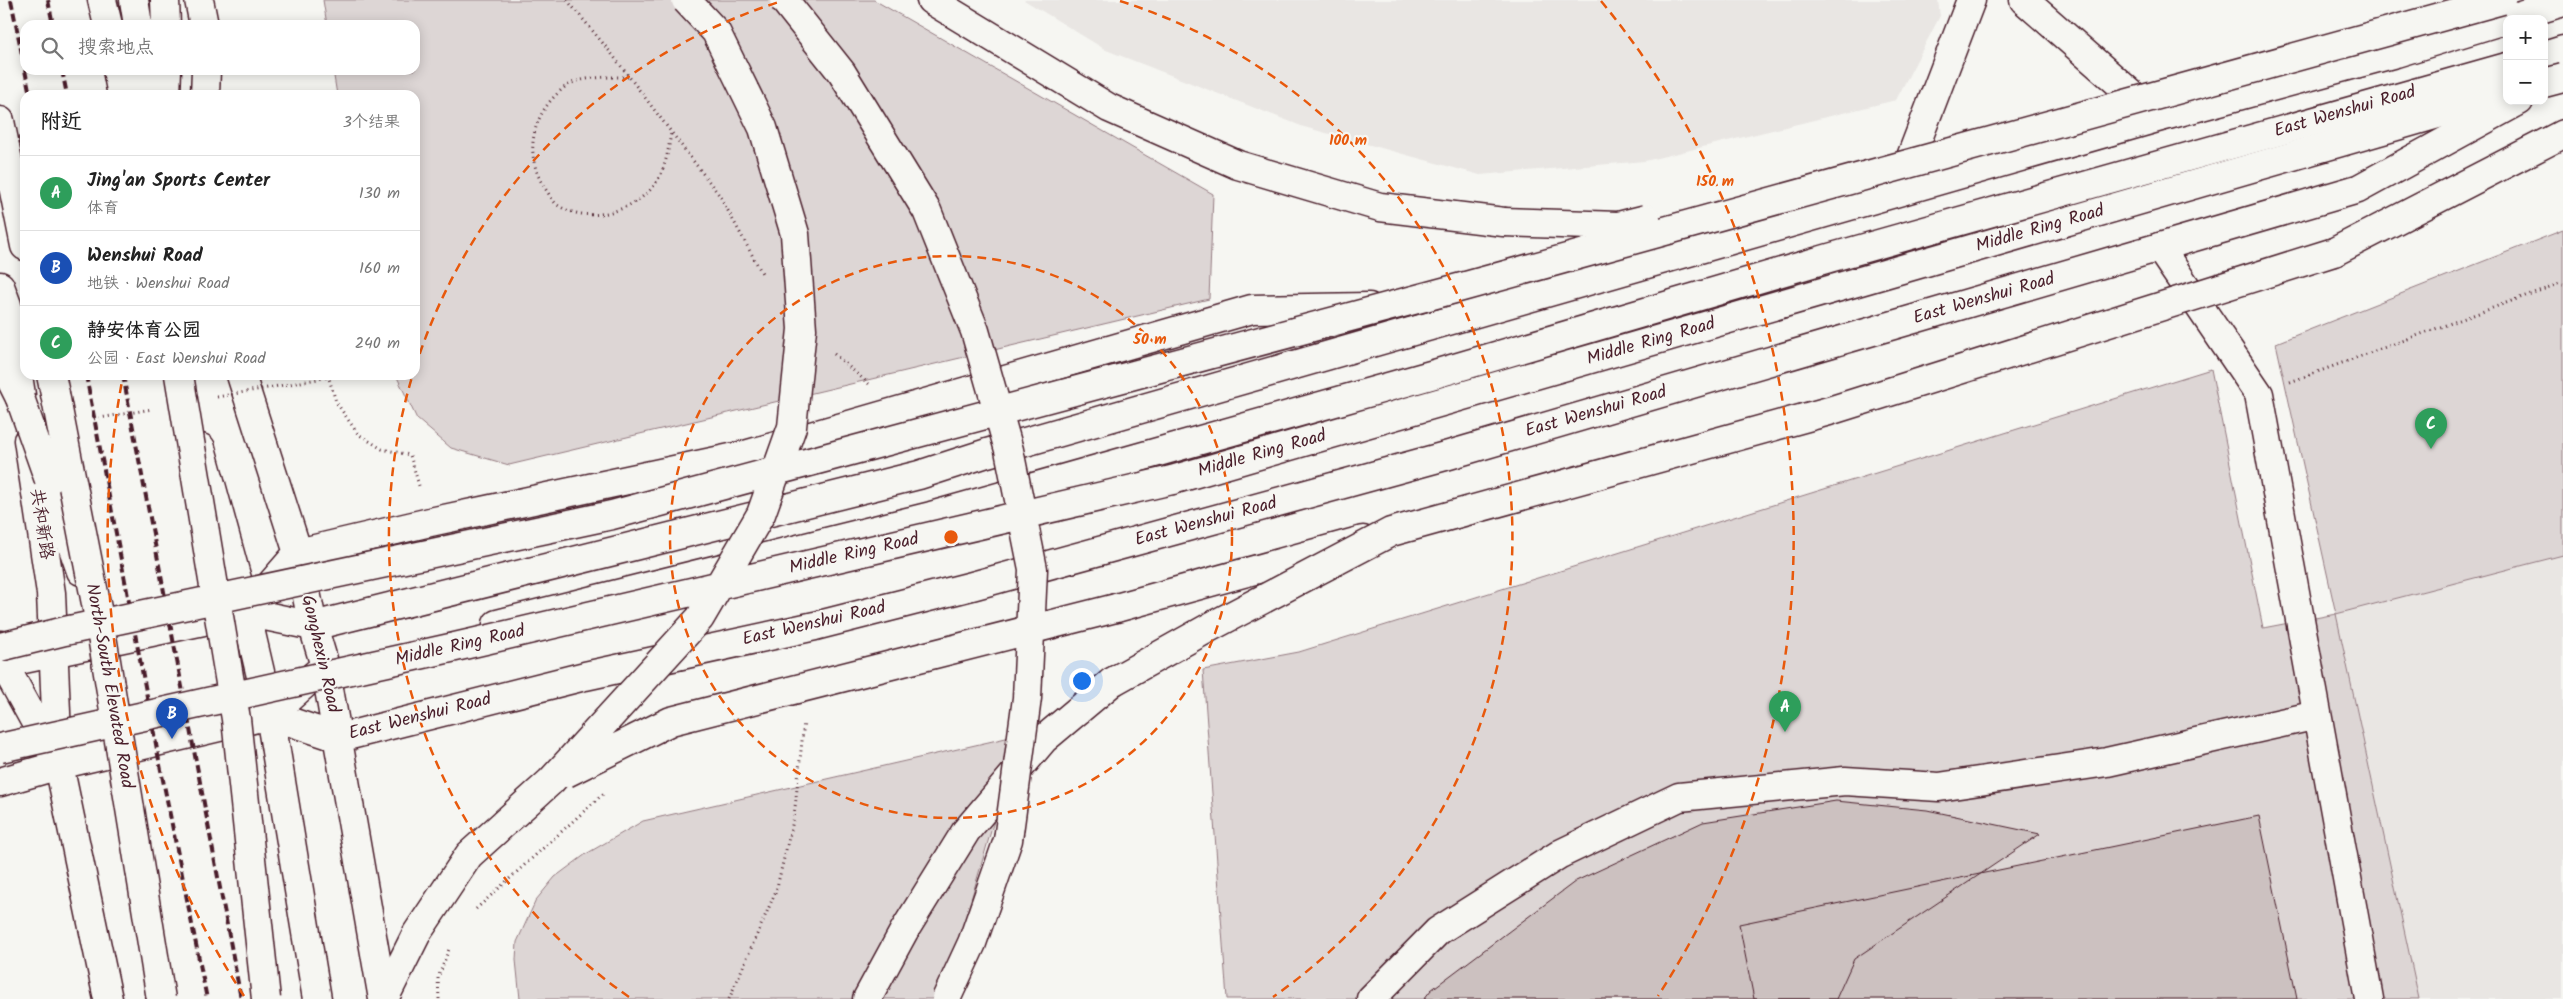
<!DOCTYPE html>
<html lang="zh">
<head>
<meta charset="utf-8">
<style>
	body { margin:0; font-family:Kalam,"LXGW WenKai TC",sans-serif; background:#f2f2f2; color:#222 }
	.controls { position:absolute; right:15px; top:15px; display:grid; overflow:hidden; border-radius:10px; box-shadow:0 2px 12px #0003 }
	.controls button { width:45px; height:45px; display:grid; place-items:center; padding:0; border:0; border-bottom:1px solid #e0e0e0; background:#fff; color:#222; font:25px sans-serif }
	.you { position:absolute; left:1081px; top:680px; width:18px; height:18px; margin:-12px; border:4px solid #fff; border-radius:50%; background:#1a73e8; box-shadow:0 0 0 8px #1a73e833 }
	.badge { display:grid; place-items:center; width:32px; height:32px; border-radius:50%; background:#2563eb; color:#fff; font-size:16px; font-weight:700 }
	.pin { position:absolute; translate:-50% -41px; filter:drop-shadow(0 1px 2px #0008) }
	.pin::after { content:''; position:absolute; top:26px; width:18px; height:15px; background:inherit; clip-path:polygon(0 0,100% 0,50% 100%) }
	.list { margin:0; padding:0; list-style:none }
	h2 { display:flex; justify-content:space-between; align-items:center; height:65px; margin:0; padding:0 20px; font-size:21px }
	h2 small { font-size:16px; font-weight:400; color:#767676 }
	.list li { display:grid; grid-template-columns:32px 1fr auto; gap:15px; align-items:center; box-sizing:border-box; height:75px; padding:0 20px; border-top:1px solid #e0e0e0 }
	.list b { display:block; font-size:19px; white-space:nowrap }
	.list p { margin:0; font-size:16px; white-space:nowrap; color:#767676 }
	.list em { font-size:16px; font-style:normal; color:#767676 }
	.icon { flex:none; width:28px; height:28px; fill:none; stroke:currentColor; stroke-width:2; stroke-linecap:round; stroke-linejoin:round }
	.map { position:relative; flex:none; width:2563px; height:999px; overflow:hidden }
	.search { position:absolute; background:#fff; box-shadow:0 2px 12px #0003; left:20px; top:20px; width:400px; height:55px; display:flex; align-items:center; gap:12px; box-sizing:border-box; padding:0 18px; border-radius:15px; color:#767676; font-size:19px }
	.panel { position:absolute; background:#fff; box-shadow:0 2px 12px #0003; left:20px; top:90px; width:400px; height:290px; border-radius:15px }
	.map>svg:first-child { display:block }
</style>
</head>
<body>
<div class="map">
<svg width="2563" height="999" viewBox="0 0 2563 999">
	<rect width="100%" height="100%" fill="#f6f6f2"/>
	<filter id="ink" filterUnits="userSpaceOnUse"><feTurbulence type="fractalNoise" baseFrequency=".02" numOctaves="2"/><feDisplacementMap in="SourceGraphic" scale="10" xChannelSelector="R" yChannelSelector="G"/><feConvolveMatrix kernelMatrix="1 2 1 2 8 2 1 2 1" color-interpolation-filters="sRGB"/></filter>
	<g filter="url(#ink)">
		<path fill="#e9e6e3" d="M 1024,0 L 1938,0 L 1940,16 L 1896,100 L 1645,161 L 1480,175 L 1304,127 L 1106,50 Z
			M 2563,555 L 2563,999 L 2419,999 L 2336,614 Z"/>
		<path fill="#ddd6d5" stroke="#947a80" d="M 323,0 L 874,0 L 1213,194 L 1209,299 L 509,465 L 451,448 L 417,419 L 396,375 L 415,375 L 415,95 L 337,95 L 333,70 L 415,70 L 415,25 L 327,25 Z
			M 2563,230 L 2563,555 L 2336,614 L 2419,999 L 1227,999 L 1203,670 L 1299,652 L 2211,369 L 2263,628 L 2336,614 L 2276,343 Z
			M 1019,735 L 959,941 L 932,999 L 520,999 L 516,960 L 517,942 L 536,900 L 555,877 L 586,854 L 643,821 Z"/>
		<path fill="#ccc1c0" stroke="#4a1f2b" d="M 1836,801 L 1927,810 L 2040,834 L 1854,959 L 1836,999 L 1424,999 L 1431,990 L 1576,881 L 1703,822 Z
			M 2259,816 L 2297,999 L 1754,999 L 1739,924 Z"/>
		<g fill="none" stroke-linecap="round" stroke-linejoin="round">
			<g stroke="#4a1f2b" stroke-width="31">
				<path id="minor" d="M 2024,0 L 2153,113
					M 1901,183 L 1971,0
					M 2159,247 L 2259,394 L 2369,999
					M 1371,999 L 1438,931 L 1560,854 L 1679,797 L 1845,781 L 1939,787 L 2107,762 L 2317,715"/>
			</g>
			<g stroke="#4a1f2b" stroke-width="31">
				<path id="major" d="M 199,0 L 204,25
					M 2508,19 L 2563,2
					M 2544,56 L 2563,50
					M 205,95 L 206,70
					M 0,286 L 7,305 L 21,395
					M 241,375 L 298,553 L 313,626 L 325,666 L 383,999
					M 28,440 L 51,593 L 58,760
					M 201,448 L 246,612 L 270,715 L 317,999
					M 259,598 L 298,553 L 430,522 L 745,455 L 1252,309 L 1369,307
					M 497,624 L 931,516 L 1438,373 L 1829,258 L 2507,67
					M 1,645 L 3,663 L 59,765 L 108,999
					M 0,664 L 246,612 L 313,626 L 919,475 L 987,453 L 2157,118 L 2396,53 L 2507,19
					M 270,715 L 339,738 L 585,676 L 815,626 L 972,586 L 1449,455 L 2358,189 L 2519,101
					M 0,782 L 59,765 L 270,715 L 317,673"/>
			</g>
			<g stroke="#4a1f2b" stroke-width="31">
				<path id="highway" d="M 102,0 L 108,25
					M 134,0 L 138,25
					M 165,0 L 166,25
					M 931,0 L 1109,108 L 1238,165 L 1380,207 L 1504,222
					M 117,70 L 122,95
					M 145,70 L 148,95
					M 166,95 L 167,70
					M 0,121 L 25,246
					M 2334,252 L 2563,134
					M 0,358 L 20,398
					M 51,375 L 55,394
					M 49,480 L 81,571
					M 1172,480 L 2507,94
					M 1116,608 L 1363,540
					M 384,999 L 417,933 L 469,855 L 551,781
					M 867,999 L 904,931 L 966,831 L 1044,739 L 1112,682"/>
			</g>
			<path stroke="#4a1f2b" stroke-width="3" stroke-dasharray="1 4" stroke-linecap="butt" d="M 567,0 L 611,53 L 720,196 L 763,275
				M 628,77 C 611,77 579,76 565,87 C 531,113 522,156 547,191 C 550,196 554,203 559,206 C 588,224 631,212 653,187 C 665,172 668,152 671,133
				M 834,354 L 869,384
				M 328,375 L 336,402 L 358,434 L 382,449 L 410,455 L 420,489
				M 2290,382 L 2558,284 L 2563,285
				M 476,909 L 603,794
				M 439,999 L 438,978 L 449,949
				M 729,999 L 776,891 L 794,817 L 804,722"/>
			<use href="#minor" stroke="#f6f6f2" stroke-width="28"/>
			<use href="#major" stroke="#f6f6f2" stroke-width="28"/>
			<use href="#highway" stroke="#f6f6f2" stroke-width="28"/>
			<path stroke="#4a1f2b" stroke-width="4" stroke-dasharray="8 4" stroke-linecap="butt" d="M 11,0 L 25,69
				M 48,0 L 53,25
				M 25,70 L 30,95
				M 62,70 L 67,95
				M 86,375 L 159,760 L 207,999
				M 123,375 L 241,999"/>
			<g stroke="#4a1f2b" stroke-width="31" stroke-linecap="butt">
				<path id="highway-bridge" d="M 784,0 L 842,73 L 927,211 L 975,331 L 1009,450 L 1033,569 L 1027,698 L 1008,840 L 972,943 L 946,999
					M 2544,83 L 2563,78
					M 1504,222 L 1618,226 L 1646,219
					M 179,375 L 236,719 L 266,999
					M 55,394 L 100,624 L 161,999
					M 20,398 L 49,480
					M 0,647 L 65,631 L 612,515 L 1462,287 L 2502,0
					M 1112,682 L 1212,626 L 1391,532 L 1829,411 L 2334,252
					M 0,748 L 455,647 L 1172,480
					M 566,773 L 671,721 L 1116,608
					M 551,781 L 700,618 L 761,514 L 792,427 L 802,329 L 795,234 L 763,128 L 716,32 L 686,0"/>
			</g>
			<path stroke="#4a1f2b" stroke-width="3" stroke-dasharray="1 4" stroke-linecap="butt" d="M 217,397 L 329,377
				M 94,419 L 152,409"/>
			<use href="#highway-bridge" stroke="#f6f6f2" stroke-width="28"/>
		</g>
	</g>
	<g fill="none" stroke="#e8590c" stroke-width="2.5" stroke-dasharray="9 6">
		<circle cx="951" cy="537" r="281"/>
		<path d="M629 997A562 562 0 0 1 412 377M415 368A562 562 0 0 1 782 1M1120 1A562 562 0 0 1 1273 997"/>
		<path d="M244 996A843 843 0 0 1 123 376M1601 1A843 843 0 0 1 1658 996"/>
	</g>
	<g text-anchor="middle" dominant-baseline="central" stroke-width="4.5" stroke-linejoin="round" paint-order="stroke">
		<g font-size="18" fill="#4a1f2b" stroke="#f6f6f2">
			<text transform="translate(2345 112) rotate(-16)">East Wenshui Road</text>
			<text transform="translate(2040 229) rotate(-16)">Middle Ring Road</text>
			<text transform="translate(1984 299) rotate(-16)">East Wenshui Road</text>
			<text transform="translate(1651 342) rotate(-16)">Middle Ring Road</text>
			<text transform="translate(1596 412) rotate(-16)">East Wenshui Road</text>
			<text transform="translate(1262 454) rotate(-16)">Middle Ring Road</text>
			<text transform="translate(1206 522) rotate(-15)">East Wenshui Road</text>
			<text transform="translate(41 524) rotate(81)">共和新路</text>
			<text transform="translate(854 554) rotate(-13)">Middle Ring Road</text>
			<text transform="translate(814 624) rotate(-13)">East Wenshui Road</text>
			<text transform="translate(460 646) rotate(-13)">Middle Ring Road</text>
			<text transform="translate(320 654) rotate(77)">Gonghexin Road</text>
			<text transform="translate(109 686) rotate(80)">North-South Elevated Road</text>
			<text transform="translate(420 717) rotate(-14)">East Wenshui Road</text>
		</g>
	</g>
	<circle cx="951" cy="537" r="8" fill="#e8590c" stroke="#f6f6f2" stroke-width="2.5"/>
	<g font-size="15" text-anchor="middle" font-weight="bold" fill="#e8590c" stroke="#f6f6f2" stroke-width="4.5" stroke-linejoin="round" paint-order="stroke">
		<text x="1348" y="145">100 m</text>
		<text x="1715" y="186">150 m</text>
		<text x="1150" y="344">50 m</text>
	</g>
</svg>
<div class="controls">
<button>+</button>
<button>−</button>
</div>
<div class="you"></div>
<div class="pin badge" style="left:1785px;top:732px;background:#2e9e5b">A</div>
<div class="pin badge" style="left:172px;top:739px;background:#1a4fb4">B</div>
<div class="pin badge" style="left:2431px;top:449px;background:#2e9e5b">C</div>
<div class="search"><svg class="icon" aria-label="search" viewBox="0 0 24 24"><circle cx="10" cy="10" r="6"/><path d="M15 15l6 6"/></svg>搜索地点</div>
<section class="panel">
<h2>附近<small>3个结果</small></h2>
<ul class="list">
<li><span class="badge" style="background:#2e9e5b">A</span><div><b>Jing'an Sports Center</b><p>体育</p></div><em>130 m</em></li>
<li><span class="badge" style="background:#1a4fb4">B</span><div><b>Wenshui Road</b><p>地铁 · Wenshui Road</p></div><em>160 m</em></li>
<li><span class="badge" style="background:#2e9e5b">C</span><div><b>静安体育公园</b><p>公园 · East Wenshui Road</p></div><em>240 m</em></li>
</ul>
</section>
</div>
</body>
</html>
